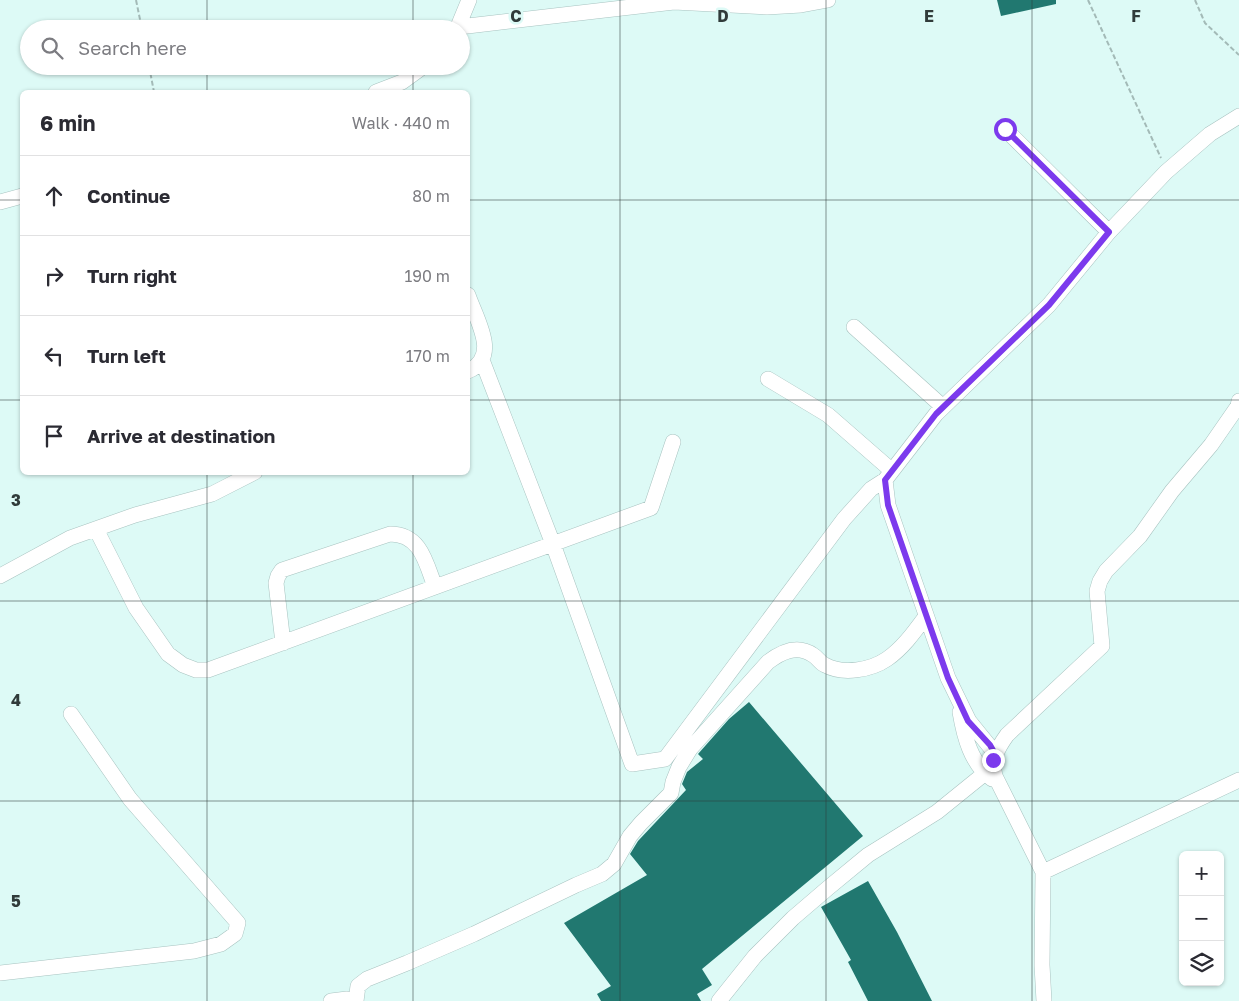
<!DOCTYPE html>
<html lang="en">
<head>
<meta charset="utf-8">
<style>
	body { margin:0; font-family:"Golos Text",sans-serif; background:#f2f2f3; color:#2b2b33 }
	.controls { position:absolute; right:15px; bottom:15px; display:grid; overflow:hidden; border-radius:8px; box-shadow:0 1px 4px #0004 }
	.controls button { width:45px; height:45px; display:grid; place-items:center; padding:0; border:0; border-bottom:1px solid #e1e1e2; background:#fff; color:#2b2b33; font:25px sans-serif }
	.stop { position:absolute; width:15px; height:15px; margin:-11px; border:4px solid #7c3aed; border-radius:50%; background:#fff }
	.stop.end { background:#7c3aed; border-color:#fff; box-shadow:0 1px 5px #0008 }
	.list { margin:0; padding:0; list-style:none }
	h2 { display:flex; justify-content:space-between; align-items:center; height:65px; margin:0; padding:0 20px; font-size:21px }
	h2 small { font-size:16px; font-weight:400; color:#7c7c81 }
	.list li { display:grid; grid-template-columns:32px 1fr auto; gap:15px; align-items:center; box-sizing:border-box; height:80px; padding:0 20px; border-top:1px solid #e1e1e2 }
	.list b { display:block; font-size:19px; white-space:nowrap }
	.list em { font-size:16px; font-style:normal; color:#7c7c81 }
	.icon { flex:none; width:28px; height:28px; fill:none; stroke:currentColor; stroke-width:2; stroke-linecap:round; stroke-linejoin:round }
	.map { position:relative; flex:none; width:1239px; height:1001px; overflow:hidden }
	.search { position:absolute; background:#fff; box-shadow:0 1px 4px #0004; left:20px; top:20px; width:450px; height:55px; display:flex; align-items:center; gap:12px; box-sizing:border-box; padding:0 18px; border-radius:28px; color:#7c7c81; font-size:19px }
	.panel { position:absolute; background:#fff; box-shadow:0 1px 4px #0004; left:20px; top:90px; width:450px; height:385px; border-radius:8px }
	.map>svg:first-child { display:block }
</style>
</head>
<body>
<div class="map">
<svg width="1239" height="1001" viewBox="0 0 1239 1001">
	<rect width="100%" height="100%" fill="#ddfaf6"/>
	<path fill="#217870" d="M 997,0 L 1056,0 L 1056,4 L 1001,16 Z
		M 749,702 L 863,836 L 702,969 L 712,985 L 697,994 L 701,1001 L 601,1001 L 597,994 L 611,986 L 564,923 L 647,875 L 630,854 L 638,841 L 686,790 L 682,784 L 687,772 L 703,759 L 698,754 L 729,719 Z
		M 868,881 L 897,932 L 932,1001 L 868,1001 L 848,962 L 851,960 L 821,907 Z"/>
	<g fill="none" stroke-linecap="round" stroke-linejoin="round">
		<g stroke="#a8c3c0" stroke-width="16">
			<path id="minor" d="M 459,27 L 674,2 L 767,7 L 801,5 L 828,0
				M 457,29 L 469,0
				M 376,92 L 402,82 L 424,66
				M 1005,129 L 1109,232
				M 0,202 L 22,196
				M 468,295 C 476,319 501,357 468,371
				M 854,327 L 943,407
				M 482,360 L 553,544 L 632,764 L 665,759 L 844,519 L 871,489 L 885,480
				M 768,379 L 828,415 L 891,470
				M 96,529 L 136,608 L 168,654 L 183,665 L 196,670 L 208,670 L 651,508 L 673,442
				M 0,576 L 70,538 L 135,515 L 212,494 L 255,472
				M 283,643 L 276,583 L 278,576 L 282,570 L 390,534 C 421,534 426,563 435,587
				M 960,712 C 964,736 971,764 992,779
				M 995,753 L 969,721 L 948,678 L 888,505 L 885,480 L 936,414 L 1049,305 L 1109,232 L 1166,172 L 1210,134 L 1239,116
				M 1043,872 L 995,776 C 991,760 997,749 1007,735 L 1102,646 L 1097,591 L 1100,581 L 1106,571 L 1140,536 L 1172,491 L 1211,445 L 1238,406 L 1239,401
				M 0,973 L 194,951 L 221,944 L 235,934 L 238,923 L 130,799 L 71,714
				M 331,1001 L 347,999 L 355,1001
				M 356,1001 L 358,986 L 367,979 L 407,963 L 474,934 L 576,885 L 602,874 L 614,864 L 630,836 L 641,823 L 671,793 L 673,782 L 679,767 L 690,749 L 768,662 C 781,652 797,644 813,655 C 818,658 820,663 825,665 C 843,675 871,670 887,659 C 903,648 915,631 926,616
				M 719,1001 L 755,956 L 793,918 L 828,888 L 868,855 L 937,812 L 984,774
				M 1044,1001 L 1042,965 L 1043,872 L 1239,780"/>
		</g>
		<path stroke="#a3bab7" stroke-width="2" stroke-dasharray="5 2.5" stroke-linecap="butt" d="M 136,0 L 142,29
			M 1088,0 L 1161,158
			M 1195,0 L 1205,23 L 1239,55
			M 149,66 L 154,92"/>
		<use href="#minor" stroke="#fff" stroke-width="15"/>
	</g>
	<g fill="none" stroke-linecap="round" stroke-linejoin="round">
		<path stroke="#7c3aed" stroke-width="6" d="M 993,760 L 995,754 L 990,745 L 968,721 L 948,678 L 888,505 L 885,480 L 936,414 L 1049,305 L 1109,232 L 1005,129"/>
	</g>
	<path fill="none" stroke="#303b3a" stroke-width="1" stroke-opacity="0.55" d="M 207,0 L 207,29M 413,0 L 413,29M 620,0 L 620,1001M 826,0 L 826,1001M 1032,0 L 1032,1001M 207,66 L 207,92M 413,66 L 413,92M 0,200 L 22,200M 468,200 L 1239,200M 0,400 L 22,400M 468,400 L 1239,400M 207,472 L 207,1001M 413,472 L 413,1001M 0,601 L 1239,601M 0,801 L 1239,801"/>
	<g font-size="16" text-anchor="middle" font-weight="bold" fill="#303b3a" stroke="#ddfaf6" stroke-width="5" stroke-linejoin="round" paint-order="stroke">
		<text x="516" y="22">C</text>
		<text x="723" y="22">D</text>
		<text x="929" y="22">E</text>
		<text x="1136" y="22">F</text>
		<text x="16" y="506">3</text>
		<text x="16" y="706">4</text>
		<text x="16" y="907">5</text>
	</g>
</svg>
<div class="controls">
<button>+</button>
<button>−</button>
<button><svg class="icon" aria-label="layers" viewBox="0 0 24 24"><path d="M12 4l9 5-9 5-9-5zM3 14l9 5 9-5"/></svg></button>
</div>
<div class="stop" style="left:1005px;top:129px"></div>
<div class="stop end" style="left:993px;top:760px"></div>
<div class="search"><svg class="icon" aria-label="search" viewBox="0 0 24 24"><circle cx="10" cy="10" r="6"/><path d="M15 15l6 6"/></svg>Search here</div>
<section class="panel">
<h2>6 min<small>Walk · 440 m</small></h2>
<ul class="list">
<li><svg class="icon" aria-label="ahead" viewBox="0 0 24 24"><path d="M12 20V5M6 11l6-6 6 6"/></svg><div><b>Continue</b></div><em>80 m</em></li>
<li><svg class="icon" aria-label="right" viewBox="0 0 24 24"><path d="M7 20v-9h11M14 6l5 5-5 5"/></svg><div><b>Turn right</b></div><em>190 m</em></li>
<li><svg class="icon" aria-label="left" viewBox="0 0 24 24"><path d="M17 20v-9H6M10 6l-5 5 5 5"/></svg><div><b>Turn left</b></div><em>170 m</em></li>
<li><svg class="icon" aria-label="arrive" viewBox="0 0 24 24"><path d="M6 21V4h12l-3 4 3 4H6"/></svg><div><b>Arrive at destination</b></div></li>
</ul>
</section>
</div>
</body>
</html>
